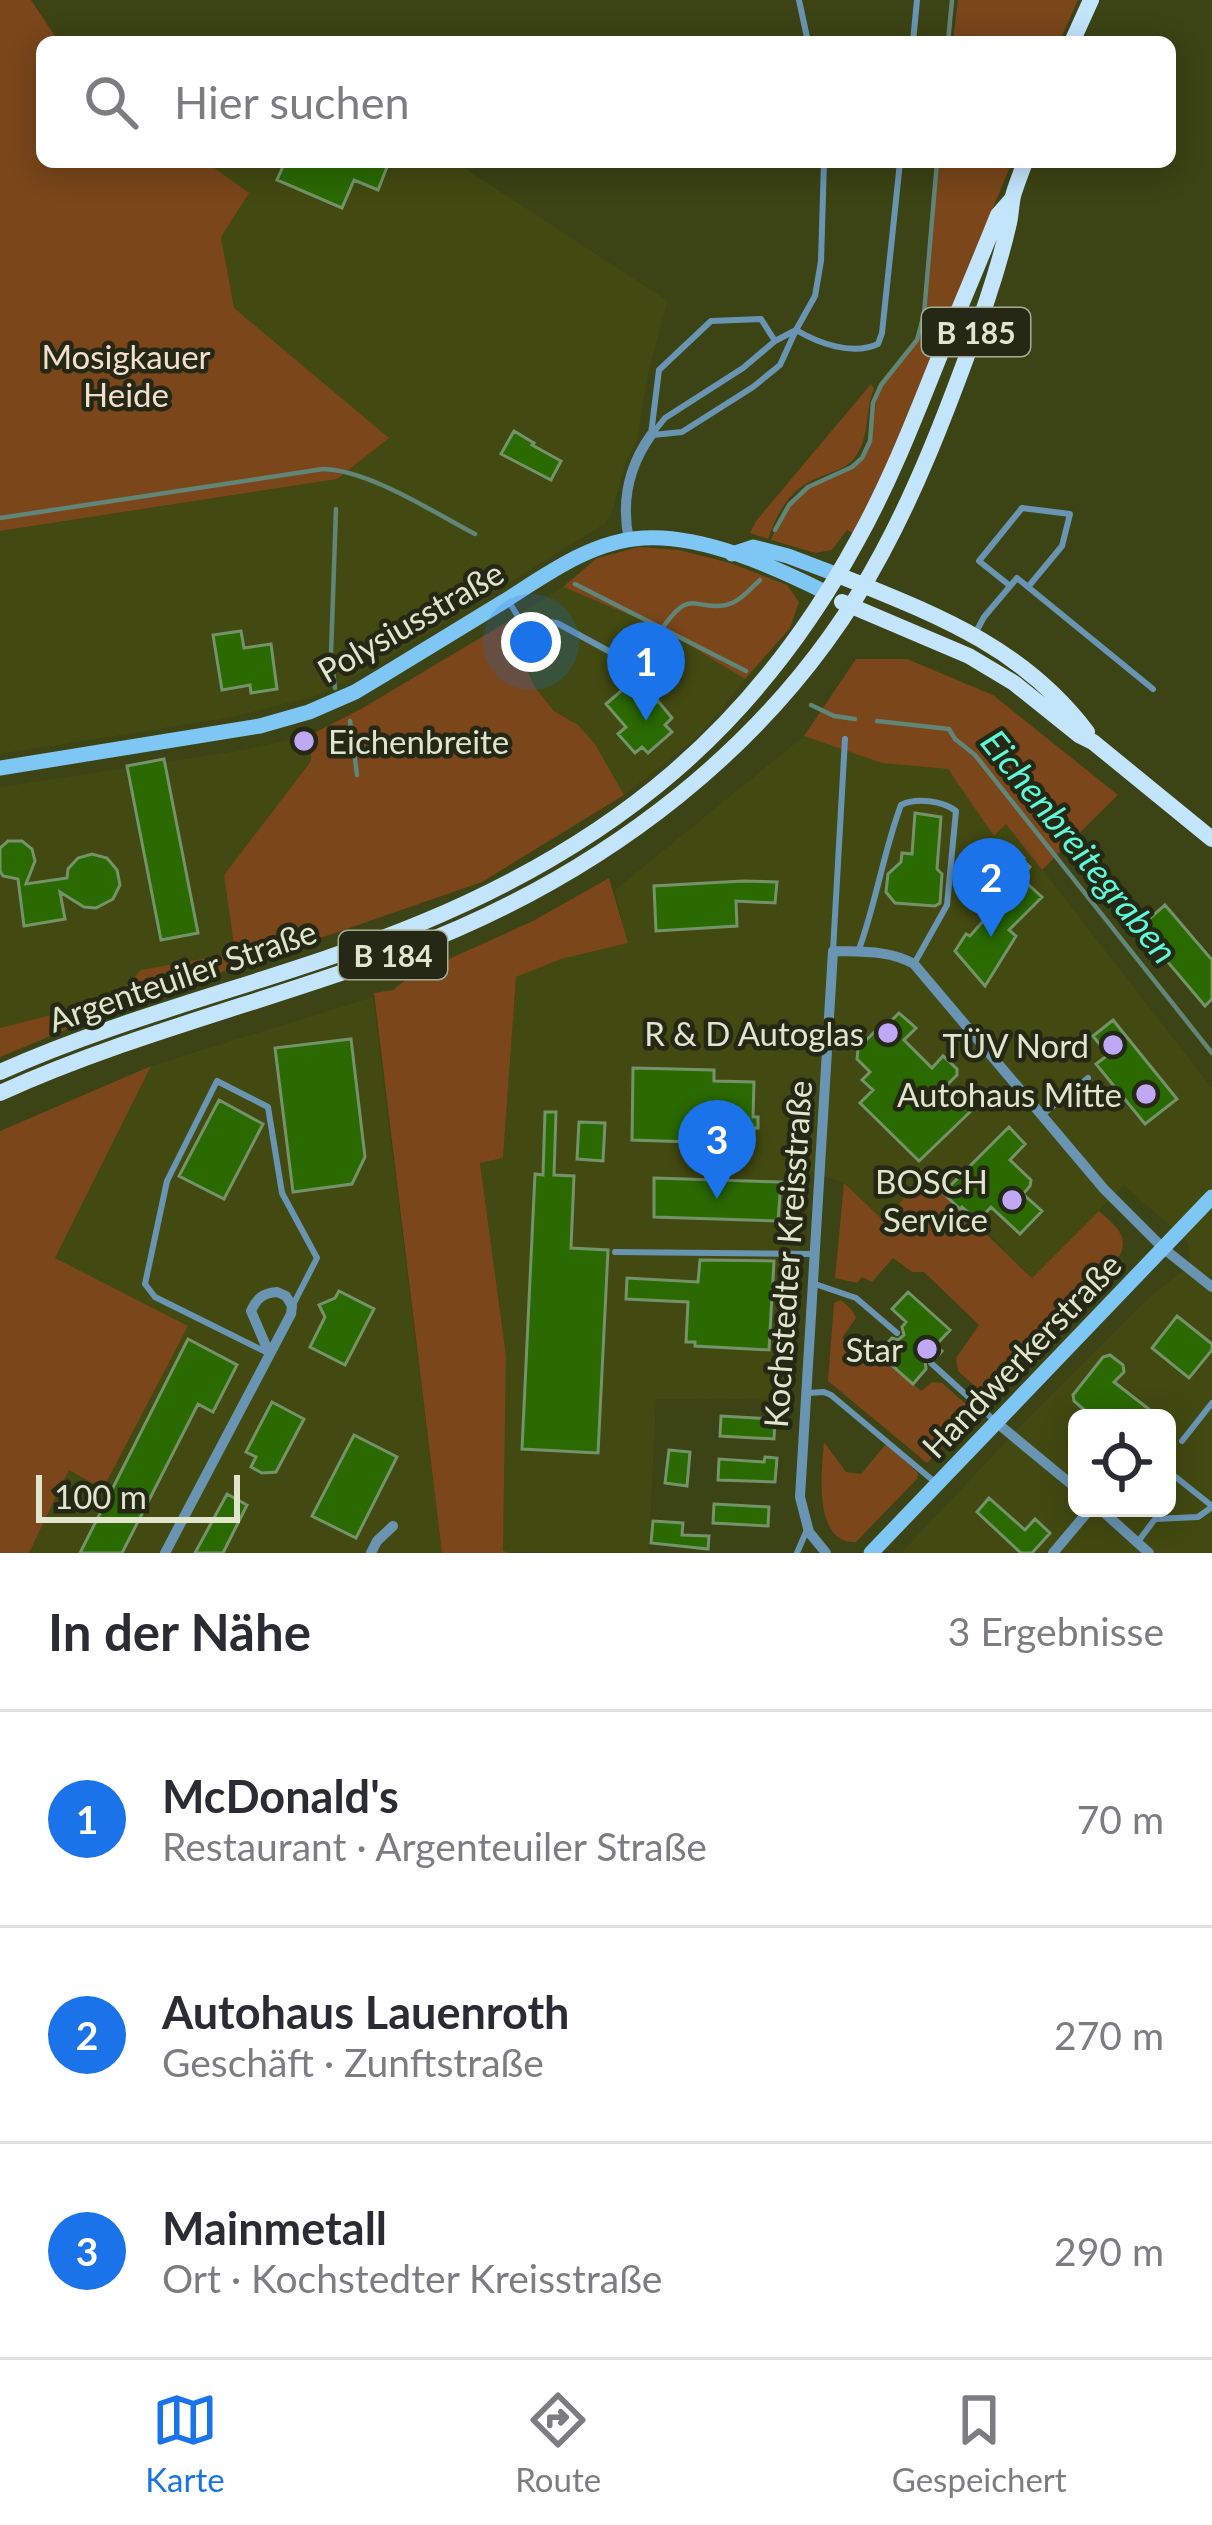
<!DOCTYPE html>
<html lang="de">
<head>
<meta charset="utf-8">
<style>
	body { margin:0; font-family:Lato,sans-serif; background:#f7f7f7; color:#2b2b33 }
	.controls { position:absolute; right:36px; bottom:36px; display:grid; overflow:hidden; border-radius:18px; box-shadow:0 6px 30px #0003 }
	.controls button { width:108px; height:108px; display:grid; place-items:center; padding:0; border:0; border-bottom:3px solid #e1e1e2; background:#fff; color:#2b2b33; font:60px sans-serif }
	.scale { position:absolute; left:36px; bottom:30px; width:204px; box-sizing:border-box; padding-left:12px; border:6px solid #e0e5cc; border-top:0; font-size:33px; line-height:42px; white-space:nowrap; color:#e0e5cc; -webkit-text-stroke:9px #242814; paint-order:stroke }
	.you { position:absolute; left:531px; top:642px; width:42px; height:42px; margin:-30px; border:9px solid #fff; border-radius:50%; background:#1a73e8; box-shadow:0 0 0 18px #1a73e833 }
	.badge { display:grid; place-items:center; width:78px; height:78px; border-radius:50%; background:#1a73e8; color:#fff; font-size:39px; font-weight:700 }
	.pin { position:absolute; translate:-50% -99px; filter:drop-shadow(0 3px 6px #0008) }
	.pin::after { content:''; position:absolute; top:63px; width:42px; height:36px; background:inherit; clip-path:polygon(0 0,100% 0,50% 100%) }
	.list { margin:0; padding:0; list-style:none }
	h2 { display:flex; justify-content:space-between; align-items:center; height:156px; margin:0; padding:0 48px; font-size:51px }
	h2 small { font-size:39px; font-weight:400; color:#7c7c81 }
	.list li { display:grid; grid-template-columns:78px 1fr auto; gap:36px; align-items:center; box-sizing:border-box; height:216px; padding:0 48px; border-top:3px solid #e1e1e2 }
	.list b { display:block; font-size:45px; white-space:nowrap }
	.list p { margin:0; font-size:39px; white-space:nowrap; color:#7c7c81 }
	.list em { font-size:39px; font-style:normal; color:#7c7c81 }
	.icon { flex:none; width:66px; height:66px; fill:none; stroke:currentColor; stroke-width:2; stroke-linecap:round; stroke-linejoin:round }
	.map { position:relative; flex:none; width:1212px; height:1553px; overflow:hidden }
	.search { position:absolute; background:#fff; box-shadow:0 6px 30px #0003; left:36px; right:36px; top:36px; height:132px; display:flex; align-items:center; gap:30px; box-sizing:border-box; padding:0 42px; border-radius:18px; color:#7c7c81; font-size:45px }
	.sheet { height:804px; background:#fff }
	nav { display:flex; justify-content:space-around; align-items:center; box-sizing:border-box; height:168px; border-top:3px solid #e1e1e2; background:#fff; font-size:33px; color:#7c7c81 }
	nav a { display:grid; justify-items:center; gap:6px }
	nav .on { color:#1a73e8 }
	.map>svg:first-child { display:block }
</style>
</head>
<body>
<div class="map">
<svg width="1212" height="1553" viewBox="0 0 1212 1553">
	<rect width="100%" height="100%" fill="#3c4314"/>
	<path fill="#424a11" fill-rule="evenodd" d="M 206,162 L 455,162 L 668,301 L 649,369 L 637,440 L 626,462 L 611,515 L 604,524 L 386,659 L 320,695 L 228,718 L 0,754 L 0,531 L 337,479 L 388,438 L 234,309 L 221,237 L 248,193 Z
		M 563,587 L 661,628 L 745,679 L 700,735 L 624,795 L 594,744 L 573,721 L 554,711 L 536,689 L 528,672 L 507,648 L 507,622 Z
		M 310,735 L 311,761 L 224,875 L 235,953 L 142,970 L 114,999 L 0,1028 L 0,787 L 238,751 Z
		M 804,736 L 882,763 L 948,769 L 995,835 L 1006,823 L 1212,1088 L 1212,1553 L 901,1553 L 1031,1415 L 1152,1295 L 1181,1273 L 1190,1258 L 1188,1242 L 1124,1185 L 1033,1278 L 921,1168 L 919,1182 L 884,1221 L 844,1183 L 808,1171 L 784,1400 L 656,1399 L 649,1553 L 503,1552 L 506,1356 L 480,1163 L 503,1158 L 516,977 L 561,959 L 627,943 L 615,890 ZM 1077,1418 L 1167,1418 L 1167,1508 L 1077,1508 Z
		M 373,997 L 442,1553 L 29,1553 L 69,1470 L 104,1489 L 187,1326 L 55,1258 L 151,1066 Z"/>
	<path fill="#7a461a" d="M 0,0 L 31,0 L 59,42 L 42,42 L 42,162 L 206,162 L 249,193 L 221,237 L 234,308 L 389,438 L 337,479 L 0,531 Z
		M 958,0 L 1078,0 L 1059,42 L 953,42 Z
		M 939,162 L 1012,162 L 886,466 L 853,533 L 847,530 L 832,550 L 816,553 L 771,540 C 783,511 797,491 827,479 C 840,474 852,471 860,461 C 878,438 870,412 881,388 C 892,364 916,351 925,327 Z
		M 871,384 L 874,389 C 864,412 871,439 853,460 C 845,469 831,472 820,477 C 790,488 778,511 768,539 L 750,533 L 756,521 Z
		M 639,547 L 679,550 L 730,563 L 787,585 L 799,602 L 790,628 L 745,679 L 661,628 L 563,587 L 597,558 Z
		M 507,622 L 508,648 L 528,672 L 536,689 L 554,711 L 578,725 L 595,744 L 624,795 L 482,882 L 118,1008 L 0,1057 L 0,1028 L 114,999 L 141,970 L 235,953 L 224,875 L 311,761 L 310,735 L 361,709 Z
		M 856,659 L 907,659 L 993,695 L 1118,795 L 1042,870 L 1006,824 L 994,836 L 948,769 L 882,763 L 804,736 Z
		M 609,878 L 628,943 L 561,959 L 516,977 L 503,1158 L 480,1163 L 506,1356 L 503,1551 L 511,1553 L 442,1553 L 374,993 L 393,990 L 409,977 L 533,921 Z
		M 151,1066 L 55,1258 L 188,1326 L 103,1489 L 69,1470 L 29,1553 L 0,1553 L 0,1131 Z
		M 921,1168 L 960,1209 L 1032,1278 L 1099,1211 C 1116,1226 1132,1238 1117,1260 L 989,1399 L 958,1371 L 956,1358 L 979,1325 L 924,1272 L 912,1272 L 893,1258 L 872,1282 L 862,1277 L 857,1283 L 835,1278 L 844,1183 L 884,1221 L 918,1182 L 912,1176 Z
		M 841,1300 L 852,1310 L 856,1318 L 842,1338 L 874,1365 L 883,1357 L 921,1391 L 932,1382 L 942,1383 L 976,1413 L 927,1463 L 828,1381 L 834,1303 Z
		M 824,1442 L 846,1472 L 861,1474 L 886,1444 L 918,1473 L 917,1479 L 856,1542 C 812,1544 822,1469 824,1442 Z"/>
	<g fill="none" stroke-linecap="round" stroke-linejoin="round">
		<path stroke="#618576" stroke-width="4.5" d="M 948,42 L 952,0
			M 0,518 L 323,469 C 369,470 433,512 475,534
			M 775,530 L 789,505 L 808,487 L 852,467 L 862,458 L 870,441 L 873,403 L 881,385 L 917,340 L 924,314 L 937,162
			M 575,584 L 746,671
			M 663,627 C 692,587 693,611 726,605 C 740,602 750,589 760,580
			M 335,688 L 331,654 L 336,509
			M 811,705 L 834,716 L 855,719
			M 350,721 L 357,775
			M 877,721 L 949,729 L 955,739 L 975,755 L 1212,1053"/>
	</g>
	<path fill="#2a6a00" stroke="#75936a" stroke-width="3" d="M 285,162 L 389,162 L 378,190 L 354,180 L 342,208 L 277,180 Z
		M 514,431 L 534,443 L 532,445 L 561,461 L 551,480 L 501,454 Z
		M 241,631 L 244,648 L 271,644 L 277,689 L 251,693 L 250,685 L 222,690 L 213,635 Z
		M 629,684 L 650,708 L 658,701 L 672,718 L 665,725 L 672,732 L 648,753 L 642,747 L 635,753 L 618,734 L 626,727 L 606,704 Z
		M 164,759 L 198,933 L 161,940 L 127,766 Z
		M 915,813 L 941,817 L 937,869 L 942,874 L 940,903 L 935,906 L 895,903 L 886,892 L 888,874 L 901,862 L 902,853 L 912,854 Z
		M 8,841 L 22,841 L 32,849 L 35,861 L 26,884 L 67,878 L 68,869 L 78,858 L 92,854 L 107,858 L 117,870 L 120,885 L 113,899 L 96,908 L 84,907 L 60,892 L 65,919 L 24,926 L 18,879 L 3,876 L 0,871 L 0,848 Z
		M 1010,845 L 1024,858 L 1022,860 L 1030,867 L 1015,884 L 993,863 Z
		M 1021,878 L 1042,897 L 1009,930 L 1016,936 L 985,986 L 955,951 L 966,934 L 970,936 Z
		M 743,881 L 777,882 L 775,903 L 736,901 L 737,926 L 656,931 L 654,886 Z
		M 1165,905 L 1212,960 L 1212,999 L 1205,1006 L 1139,928 Z
		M 899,1013 L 916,1028 L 904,1040 L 932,1068 L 943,1056 L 957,1069 L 957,1075 L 947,1085 L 972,1110 L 919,1161 L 860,1103 L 873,1090 L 862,1080 L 870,1072 L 857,1059 L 858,1049 L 879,1027 L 881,1031 Z
		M 1113,1020 L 1177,1099 L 1145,1124 L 1096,1064 L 1108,1055 L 1093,1036 Z
		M 351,1039 L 365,1157 L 352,1184 L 293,1192 L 275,1048 Z
		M 633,1068 L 714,1070 L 714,1081 L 754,1082 L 753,1117 L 758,1117 L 758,1128 L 754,1128 L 753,1144 L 632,1140 Z
		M 219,1100 L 263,1124 L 224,1199 L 179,1176 Z
		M 545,1112 L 556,1112 L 554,1175 L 574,1176 L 571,1248 L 608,1250 L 598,1453 L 522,1449 L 535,1174 L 543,1175 Z
		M 579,1122 L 605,1123 L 603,1161 L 577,1159 Z
		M 1009,1127 L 1025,1144 L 1010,1160 L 1031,1180 L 1030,1186 L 1023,1194 L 1042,1211 L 1020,1234 L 991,1207 L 978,1221 L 962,1207 L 960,1209 L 943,1193 Z
		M 654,1178 L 781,1182 L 778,1221 L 654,1217 Z
		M 700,1260 L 774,1261 L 769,1350 L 695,1346 L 695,1342 L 686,1342 L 688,1302 L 626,1299 L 627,1278 L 698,1282 Z
		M 339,1291 L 374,1309 L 345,1365 L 310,1347 L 325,1317 L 319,1305 L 335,1298 Z
		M 908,1292 L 950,1330 L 936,1345 L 942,1351 L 936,1358 L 930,1356 L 925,1359 L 926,1369 L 913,1384 L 878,1353 L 892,1338 L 898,1340 L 904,1335 L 902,1327 L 906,1322 L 892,1309 Z
		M 1177,1316 L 1212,1344 L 1212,1350 L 1189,1378 L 1152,1348 Z
		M 188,1339 L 237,1365 L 213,1412 L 198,1404 L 122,1553 L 80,1553 Z
		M 1110,1355 L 1123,1365 L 1124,1372 L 1114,1382 L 1150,1410 L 1143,1418 L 1089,1418 L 1089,1414 L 1074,1401 L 1073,1395 L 1103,1357 Z
		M 272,1402 L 304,1419 L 276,1472 L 262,1473 L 251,1467 L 256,1457 L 246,1452 Z
		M 721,1416 L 775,1419 L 774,1439 L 720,1436 Z
		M 354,1435 L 397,1457 L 356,1538 L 312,1516 Z
		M 669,1450 L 690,1452 L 687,1486 L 665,1483 Z
		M 765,1457 L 777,1458 L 775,1482 L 718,1480 L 719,1459 L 764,1462 Z
		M 227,1494 L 247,1505 L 223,1553 L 195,1553 Z
		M 989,1498 L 1025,1530 L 1035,1519 L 1050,1533 L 1032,1553 L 1021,1553 L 977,1512 Z
		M 714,1504 L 769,1507 L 768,1526 L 713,1523 Z
		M 653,1521 L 683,1523 L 682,1535 L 709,1536 L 708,1549 L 651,1543 Z"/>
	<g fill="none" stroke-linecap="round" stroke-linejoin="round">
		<path stroke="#6a95b2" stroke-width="6" d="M 799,0 L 808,42
			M 913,42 L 917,0
			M 653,433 L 665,418 L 743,368 L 775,341 L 796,330 L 815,296 L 821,261 L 824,162
			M 651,434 L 659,370 L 711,321 L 761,319 L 775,341
			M 653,435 L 682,432 L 753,387 L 780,365 L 796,330 C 818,343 852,356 878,344 L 882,333 L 900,162
			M 1009,585 L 979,561 L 1022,508 L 1070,514 L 1062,546 L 1028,587
			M 509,602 L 519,618 L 557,623 L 662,680
			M 976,632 L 984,617 L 1017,578 L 1153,689
			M 833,951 L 845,739
			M 858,952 C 876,904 883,853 901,805 C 916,797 943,801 956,811 L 947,905 L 914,964
			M 1042,1115 L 1088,1078
			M 615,1252 L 813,1254
			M 815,1284 L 856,1298 L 897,1333
			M 268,1353 L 155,1297 L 145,1284 L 167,1181 L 217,1081 L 268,1107 L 282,1193 L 317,1258 L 294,1303
			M 931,1363 L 995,1421
			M 807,1393 L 824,1392 L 831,1395 L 936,1483
			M 1182,1441 L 1212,1403
			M 1167,1470 L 1212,1506
			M 1137,1543 L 1155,1519 L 1198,1517 L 1212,1507
			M 797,1553 L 806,1532"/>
		<path stroke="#6a95b2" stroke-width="10" d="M 629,540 C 621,502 629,466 651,435
			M 997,1423 L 1077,1489
			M 1099,1508 L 1149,1553
			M 165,1553 L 291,1314 L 292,1306 L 286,1296 L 277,1292 C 263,1293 257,1298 251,1311 L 269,1353
			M 371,1553 L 377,1541 L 393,1526
			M 826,1553 L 809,1532 L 800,1497 L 833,951 C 862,952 889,950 914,964 L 1104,1189 L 1163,1248 L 1212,1287
			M 1053,1553 L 1091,1508"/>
		<path stroke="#7ec6f3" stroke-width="15" d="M 732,554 L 753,547 L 788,556 L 838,575
			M 0,768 L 260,726 L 309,712 L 355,692 L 385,674 C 425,650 464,626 503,602 C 546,575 591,541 643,538 C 702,534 775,567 827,593
			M 871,1553 L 1212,1197"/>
		<path stroke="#c2e5fc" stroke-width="16" d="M 1072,42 L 1091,0
			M 838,575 C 934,614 1022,646 1087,732
			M 842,602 L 969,656 L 1014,683 L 1079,735 L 1093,742 L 1212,839
			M 0,1072 C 136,1011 283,980 421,923 C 616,842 755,728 857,541 C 891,480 916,415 942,350 C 961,305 980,260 998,215 L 1012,199
			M 0,1093 C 130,1034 270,1001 403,951 C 602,876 780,744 882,553 C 916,490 943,421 968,353 C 984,311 999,267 1009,223 C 1011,214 1011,205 1013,196 C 1016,185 1021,173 1025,162"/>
	</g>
	<g fill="#bfa9f4" stroke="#242814" stroke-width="4.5">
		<circle cx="304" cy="741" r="12"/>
		<circle cx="888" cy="1033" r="12"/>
		<circle cx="1113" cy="1045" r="12"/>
		<circle cx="1146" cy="1094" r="12"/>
		<circle cx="1012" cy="1200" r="12"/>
		<circle cx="927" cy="1349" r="12"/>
	</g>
	<g text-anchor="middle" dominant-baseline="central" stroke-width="9" stroke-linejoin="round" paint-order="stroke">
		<g fill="#242814" stroke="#a8ac95" stroke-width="3">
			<rect x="922" y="308" width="108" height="48" rx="9"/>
			<rect x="339" y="931" width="108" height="48" rx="9"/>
		</g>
		<g font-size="30" font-weight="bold" fill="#e0e5cc">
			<text x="976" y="332">B 185</text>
			<text x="393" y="955">B 184</text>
		</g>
		<g font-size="33" fill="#f5decd" stroke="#242814">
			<text x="126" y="356">Mosigkauer<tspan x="126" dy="38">Heide</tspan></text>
		</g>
		<g font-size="33" fill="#e0e5cc" stroke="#242814">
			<text transform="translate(410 621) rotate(-30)">Polysiusstraße</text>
			<text transform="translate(182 975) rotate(-19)">Argenteuiler Straße</text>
			<text transform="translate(787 1254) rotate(-86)">Kochstedter Kreisstraße</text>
			<text transform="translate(1021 1355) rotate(-46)">Handwerkerstraße</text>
		</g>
		<g font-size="33" fill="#e0e5cc" stroke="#242814" text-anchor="end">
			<text x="328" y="741" text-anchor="start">Eichenbreite</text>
			<text x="864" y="1033">R &amp; D Autoglas</text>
			<text x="1089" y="1045">TÜV Nord</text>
			<text x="1122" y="1094">Autohaus Mitte</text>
			<text x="988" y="1181">BOSCH<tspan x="988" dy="38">Service</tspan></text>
			<text x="903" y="1349">Star</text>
		</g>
		<g font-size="36" font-style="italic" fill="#5cf8d9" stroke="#242814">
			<text transform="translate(1080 846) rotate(51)">Eichenbreitegraben</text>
		</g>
	</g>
</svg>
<div class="controls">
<button><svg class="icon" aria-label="locate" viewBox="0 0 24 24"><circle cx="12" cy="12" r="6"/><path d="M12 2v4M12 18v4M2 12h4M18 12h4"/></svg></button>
</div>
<div class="scale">100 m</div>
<div class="you"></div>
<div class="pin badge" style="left:646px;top:721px">1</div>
<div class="pin badge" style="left:991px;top:937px">2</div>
<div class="pin badge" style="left:717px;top:1199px">3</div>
<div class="search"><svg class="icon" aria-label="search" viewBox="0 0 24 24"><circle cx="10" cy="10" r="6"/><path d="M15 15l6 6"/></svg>Hier suchen</div>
</div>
<section class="sheet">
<h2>In der Nähe<small>3 Ergebnisse</small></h2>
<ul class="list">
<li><span class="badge">1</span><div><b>McDonald's</b><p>Restaurant · Argenteuiler Straße</p></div><em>70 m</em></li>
<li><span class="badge">2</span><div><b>Autohaus Lauenroth</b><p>Geschäft · Zunftstraße</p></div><em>270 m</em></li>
<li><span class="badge">3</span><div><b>Mainmetall</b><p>Ort · Kochstedter Kreisstraße</p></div><em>290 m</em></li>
</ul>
</section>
<nav>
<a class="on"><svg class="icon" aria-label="map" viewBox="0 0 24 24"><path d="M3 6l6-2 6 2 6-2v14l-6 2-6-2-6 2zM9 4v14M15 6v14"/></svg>Karte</a>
<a><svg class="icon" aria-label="directions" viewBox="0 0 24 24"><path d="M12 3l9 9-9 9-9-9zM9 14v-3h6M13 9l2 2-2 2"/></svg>Route</a>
<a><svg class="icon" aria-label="saved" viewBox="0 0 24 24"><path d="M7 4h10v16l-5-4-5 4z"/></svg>Gespeichert</a>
</nav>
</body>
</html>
